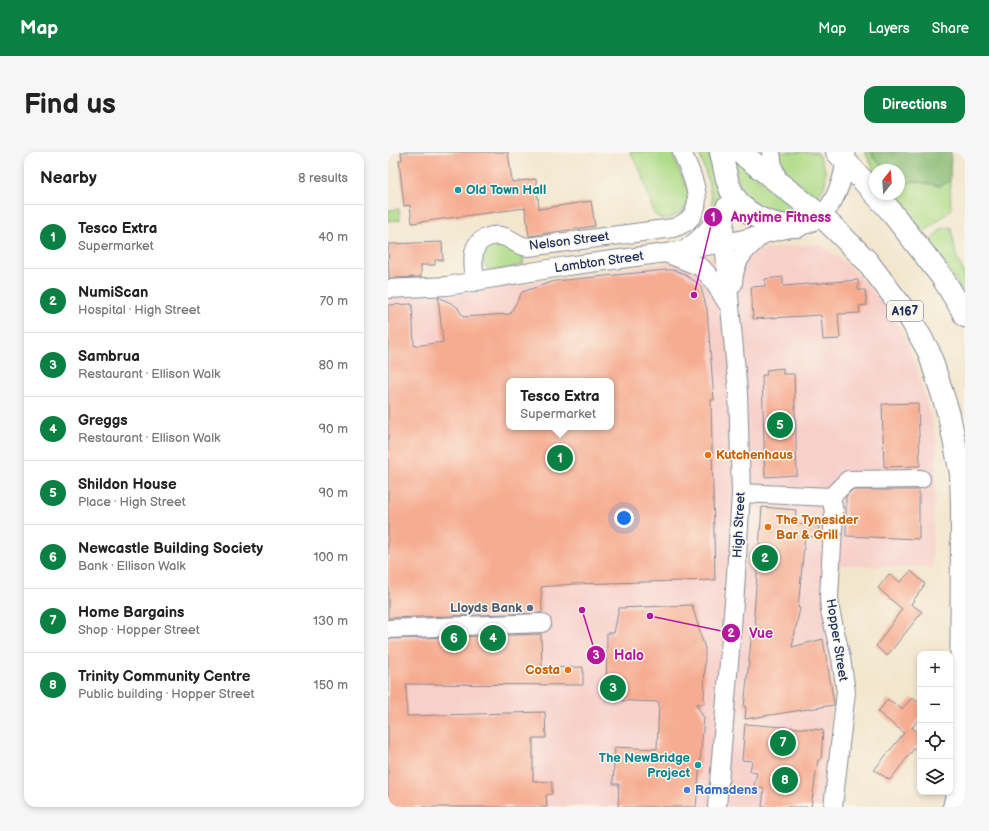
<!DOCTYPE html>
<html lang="en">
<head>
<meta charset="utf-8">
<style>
	body { margin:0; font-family:"Balsamiq Sans",sans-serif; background:#f6f6f6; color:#222 }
	.controls { position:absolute; right:12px; bottom:12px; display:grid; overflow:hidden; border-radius:8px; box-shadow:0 2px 6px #0003 }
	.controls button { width:36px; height:36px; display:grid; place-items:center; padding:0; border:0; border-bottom:1px solid #e0e0e0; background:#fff; color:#222; font:20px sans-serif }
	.compass { position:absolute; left:481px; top:12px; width:36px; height:36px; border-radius:50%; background:#fff; box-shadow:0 2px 6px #0003; rotate:17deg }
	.you { position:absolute; left:236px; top:366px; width:14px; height:14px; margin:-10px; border:3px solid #fff; border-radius:50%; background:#1a73e8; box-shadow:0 0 0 6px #1a73e833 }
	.badge { display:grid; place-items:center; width:26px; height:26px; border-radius:50%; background:#0b8043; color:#fff; font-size:13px; font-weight:700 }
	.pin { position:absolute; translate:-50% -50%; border:2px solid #fff; box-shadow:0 1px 4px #0006 }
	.popup { position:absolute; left:118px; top:226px; width:108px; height:52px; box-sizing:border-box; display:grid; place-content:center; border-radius:8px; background:#fff; filter:drop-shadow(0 1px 3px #0005); font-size:13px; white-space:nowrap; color:#767676 }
	.popup b { font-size:15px; color:#222 }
	.popup::after { content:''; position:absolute; left:50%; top:100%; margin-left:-8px; border:8px solid transparent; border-top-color:#fff }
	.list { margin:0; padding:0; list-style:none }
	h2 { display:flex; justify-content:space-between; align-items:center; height:52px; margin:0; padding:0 16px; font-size:17px }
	h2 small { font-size:13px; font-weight:400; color:#767676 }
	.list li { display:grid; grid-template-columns:26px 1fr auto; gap:12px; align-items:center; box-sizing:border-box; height:64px; padding:0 16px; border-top:1px solid #e0e0e0 }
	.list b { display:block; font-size:15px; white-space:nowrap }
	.list p { margin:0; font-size:13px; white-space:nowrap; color:#767676 }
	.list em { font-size:13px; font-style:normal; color:#767676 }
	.icon { flex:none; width:22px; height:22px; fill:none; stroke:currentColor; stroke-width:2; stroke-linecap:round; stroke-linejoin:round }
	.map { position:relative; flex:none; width:577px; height:655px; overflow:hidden; border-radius:12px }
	header { display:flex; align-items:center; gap:24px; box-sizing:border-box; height:56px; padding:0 20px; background:#0b8043; color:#fff }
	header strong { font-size:19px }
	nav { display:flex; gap:22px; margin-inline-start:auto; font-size:14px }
	.intro { display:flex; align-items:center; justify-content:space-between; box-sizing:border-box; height:96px; padding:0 24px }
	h1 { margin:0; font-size:28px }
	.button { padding:10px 18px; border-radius:12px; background:#0b8043; color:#fff; font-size:14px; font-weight:700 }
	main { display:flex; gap:24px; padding:0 24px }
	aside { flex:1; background:#fff; border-radius:12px; box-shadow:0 2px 6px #0003 }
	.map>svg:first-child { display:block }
</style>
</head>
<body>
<header>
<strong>Map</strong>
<nav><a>Map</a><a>Layers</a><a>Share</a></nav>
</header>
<div class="intro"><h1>Find us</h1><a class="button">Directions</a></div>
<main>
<aside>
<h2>Nearby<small>8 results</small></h2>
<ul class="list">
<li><span class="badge">1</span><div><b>Tesco Extra</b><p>Supermarket</p></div><em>40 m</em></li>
<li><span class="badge">2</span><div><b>NumiScan</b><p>Hospital · High Street</p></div><em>70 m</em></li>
<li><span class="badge">3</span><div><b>Sambrua</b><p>Restaurant · Ellison Walk</p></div><em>80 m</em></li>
<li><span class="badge">4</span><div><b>Greggs</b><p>Restaurant · Ellison Walk</p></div><em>90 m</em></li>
<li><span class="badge">5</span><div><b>Shildon House</b><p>Place · High Street</p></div><em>90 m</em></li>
<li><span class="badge">6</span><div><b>Newcastle Building Society</b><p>Bank · Ellison Walk</p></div><em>100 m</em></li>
<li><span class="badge">7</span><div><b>Home Bargains</b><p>Shop · Hopper Street</p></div><em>130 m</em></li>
<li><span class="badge">8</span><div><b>Trinity Community Centre</b><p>Public building · Hopper Street</p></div><em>150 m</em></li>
</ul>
</aside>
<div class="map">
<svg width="577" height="655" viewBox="0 0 577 655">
	<rect width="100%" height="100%" fill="#fbf7ec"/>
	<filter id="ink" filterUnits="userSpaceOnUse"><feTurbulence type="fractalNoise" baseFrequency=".025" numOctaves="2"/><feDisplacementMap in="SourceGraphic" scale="8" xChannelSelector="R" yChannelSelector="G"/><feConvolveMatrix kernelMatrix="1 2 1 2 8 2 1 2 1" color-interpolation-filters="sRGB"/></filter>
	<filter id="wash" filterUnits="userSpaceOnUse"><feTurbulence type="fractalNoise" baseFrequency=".012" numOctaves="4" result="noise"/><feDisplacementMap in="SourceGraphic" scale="16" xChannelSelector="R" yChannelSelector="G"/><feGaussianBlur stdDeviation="0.9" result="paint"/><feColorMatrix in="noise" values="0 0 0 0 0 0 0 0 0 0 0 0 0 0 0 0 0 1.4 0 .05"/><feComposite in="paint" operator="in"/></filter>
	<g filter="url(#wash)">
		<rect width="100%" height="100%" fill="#f2e6cd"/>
		<path fill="#f7d0ca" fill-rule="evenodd" d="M 432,92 L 461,114 L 481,135 L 504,163 L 517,186 L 528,214 L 549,288 L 544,416 L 452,413 L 437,655 L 0,655 L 0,145 L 57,143 L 401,94 ZM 121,229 L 223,229 L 223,275 L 121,275 Z"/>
		<path fill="#afdb87" stroke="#658572" d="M 242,0 L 283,0 L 301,40 L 300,50 L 296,58 L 289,63 L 279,67 L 271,66 L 266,62 L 254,22 Z
			M 311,0 L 320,0 L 330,41 L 329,52 L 317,70 L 324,49 L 320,28 Z
			M 390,0 L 429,0 C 439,17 442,29 429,46 C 411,32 397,23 390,0 Z
			M 477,0 L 484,0 L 485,6 L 499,18 L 487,19 Z
			M 348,8 L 410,58 C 406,62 401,61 395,61 C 367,61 345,36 348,8 Z
			M 511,28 L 517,33 L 526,29 L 551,34 L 562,29 L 563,58 L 536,80 L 505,42 L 511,42 Z
			M 11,57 L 12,68 L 0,69 L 0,58 Z
			M 563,75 L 568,104 L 577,122 L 577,143 L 542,89 L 553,77 Z
			M 103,92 L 114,92 L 125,100 L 135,103 L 135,113 L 103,119 C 93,113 92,108 94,97 Z"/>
		<path fill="#8bbb74" stroke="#537569" d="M 484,0 L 563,0 L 562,29 L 551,34 L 526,29 L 517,33 L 511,28 L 511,18 L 499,18 L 485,6 Z"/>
		<g id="blocks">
			<path fill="#f6ac90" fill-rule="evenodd" d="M 13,0 L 120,0 L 124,30 L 148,27 L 151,57 L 203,49 L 207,74 L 141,84 L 137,56 L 24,71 L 22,53 L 16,54 L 11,8 L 14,8 Z
				M 54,90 L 55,108 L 47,108 L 47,113 L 33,113 L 33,125 L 1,126 L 0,92 Z
				M 278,118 L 286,118 L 294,121 L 308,130 L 313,136 L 319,157 L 326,248 L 323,248 L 327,428 L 185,432 L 153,435 L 154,460 L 152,461 L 0,466 L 0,153 L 24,152 L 26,194 L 55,190 L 50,145 L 65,152 L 70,156 L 75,165 L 122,162 L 134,140 L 167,129 ZM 121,229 L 223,229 L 223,275 L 121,275 Z
				M 395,125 L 395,134 L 470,128 L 470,138 L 477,138 L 479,153 L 471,154 L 472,161 L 450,162 L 452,187 L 435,188 L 433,163 L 365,167 L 363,135 L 377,134 L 377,127 Z
				M 395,216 L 395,222 L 406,222 L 409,323 L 377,325 L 374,223 L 379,223 L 378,218 Z
				M 530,251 L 532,314 L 496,315 L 494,252 Z
				M 464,338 L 531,338 L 531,387 L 458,384 L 458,344 Z
				M 374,355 L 408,358 L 407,372 L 431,374 L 430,385 L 417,384 L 410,456 L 412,456 L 404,495 L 435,487 L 446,551 L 446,553 L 357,567 L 358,555 L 356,555 L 364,479 L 369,479 L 366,462 Z
				M 523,419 L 537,432 L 523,452 L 534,460 L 499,504 L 488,494 L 514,457 L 490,436 L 501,422 L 512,430 Z
				M 304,453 L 317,497 L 316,552 L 308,552 L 316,566 L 308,655 L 230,655 L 231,632 L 225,632 L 227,595 L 269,597 L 271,550 L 218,548 L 219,481 L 226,481 L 231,456 Z
				M 153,482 L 154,516 L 195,515 L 195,533 L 18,532 L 19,564 L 157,560 L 158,586 L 145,586 L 145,629 L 164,630 L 164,642 L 158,643 L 159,655 L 0,655 L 0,487 Z
				M 524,546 L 532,551 L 532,565 L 524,576 L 532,582 L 532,589 L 502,628 L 486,618 L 516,581 L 490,560 L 500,547 L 514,557 Z
				M 357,572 L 435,578 L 433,608 L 430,608 L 423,655 L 374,655 L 376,637 L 366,635 L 369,620 L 362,619 L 364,609 L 354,608 Z"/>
		</g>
	</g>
	<g filter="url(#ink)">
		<use href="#blocks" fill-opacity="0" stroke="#868a96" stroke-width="1"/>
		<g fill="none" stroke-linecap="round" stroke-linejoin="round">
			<g stroke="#868a96" stroke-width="20">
				<path id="minor" d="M 383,0 L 385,15 L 391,31
					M 297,98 C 313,86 327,72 337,56
					M 280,102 L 313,115 L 326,130 L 339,151
					M 87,130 C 86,115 80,93 98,86 C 104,83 111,83 117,85 C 125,88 130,94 140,95 L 285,76 C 325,63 305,26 294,0
					M 345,132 C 346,108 356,99 373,84
					M 0,137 L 59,134 L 179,114 L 278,101 L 347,89 L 419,72 C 446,62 457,26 458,0
					M 353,341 L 443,345 L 460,328 L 533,327
					M 443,345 L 446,360 L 441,444 L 442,458 L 453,506 L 458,540 L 445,655
					M 0,477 L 154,471
					M 329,655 L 347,438 L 353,341 L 350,240 L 336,91 L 337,55"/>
			</g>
			<g stroke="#868a96" stroke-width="24">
				<path id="highway" d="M 333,0 C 336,12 337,24 342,36 C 352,63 384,75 410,74
					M 353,0 L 358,5 L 433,64 L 447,77 L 479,109 L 522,166 L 541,200 L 561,263 L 573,322 L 574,355 L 573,611 L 572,630 L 566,655
					M 449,0 L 501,57 L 554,125 L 573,156 L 577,164"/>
			</g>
			<use href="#minor" stroke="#fff" stroke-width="18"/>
			<use href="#highway" stroke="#fff" stroke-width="22"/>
		</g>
	</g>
	<g fill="#0f9aa8" stroke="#fbf7ec" stroke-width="1.5">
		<circle cx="70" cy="38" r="4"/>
		<circle cx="310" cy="613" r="4"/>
	</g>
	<g fill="#e8710a" stroke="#fbf7ec" stroke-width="1.5">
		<circle cx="320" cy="303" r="4"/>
		<circle cx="380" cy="375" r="4"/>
		<circle cx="180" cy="518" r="4"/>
	</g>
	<circle fill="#5c6f8a" stroke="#fbf7ec" stroke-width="1.5" cx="142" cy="456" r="4"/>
	<circle fill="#3f7fe0" stroke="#fbf7ec" stroke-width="1.5" cx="299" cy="638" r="4"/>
	<g text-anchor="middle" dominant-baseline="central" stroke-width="3" stroke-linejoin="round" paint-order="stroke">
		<rect fill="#fbf7ec" stroke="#5e6b89" stroke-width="1" x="499" y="149" width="36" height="20" rx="3"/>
		<g font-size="12" font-weight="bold" fill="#1b2f5e">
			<text x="517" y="159">A167</text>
		</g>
		<g font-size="13" font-weight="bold" fill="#0d838f" stroke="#fbf7ec" text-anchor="start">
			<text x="78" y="38">Old Town Hall</text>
			<text x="302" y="606" text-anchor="end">The NewBridge<tspan x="302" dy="15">Project</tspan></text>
		</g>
		<g font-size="13" fill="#1b2f5e" stroke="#fbf7ec">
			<text transform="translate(181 89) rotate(-7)">Nelson Street</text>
			<text transform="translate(211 110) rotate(-8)">Lambton Street</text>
			<text transform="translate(351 373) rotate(-87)">High Street</text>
			<text transform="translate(449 488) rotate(81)">Hopper Street</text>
		</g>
		<g font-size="13" font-weight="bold" fill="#c56008" stroke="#fbf7ec" text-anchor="start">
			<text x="328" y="303">Kutchenhaus</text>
			<text x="388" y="368">The Tynesider<tspan x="388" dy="15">Bar &amp; Grill</tspan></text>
			<text x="172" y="518" text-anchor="end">Costa</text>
		</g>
		<g font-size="13" font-weight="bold" fill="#4e5e75" stroke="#fbf7ec" text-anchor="end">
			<text x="134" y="456">Lloyds Bank</text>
		</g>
		<g font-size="13" font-weight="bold" fill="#366cbe" stroke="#fbf7ec" text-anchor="start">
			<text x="307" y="638">Ramsdens</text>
		</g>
	</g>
	<path fill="none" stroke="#b5179e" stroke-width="1.5" d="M306 143L325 65M262 464L343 481M194 458L208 503"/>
	<g fill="#b5179e" stroke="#fbf7ec" stroke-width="1.5">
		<circle cx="306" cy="143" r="4"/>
		<circle cx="262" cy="464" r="4"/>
		<circle cx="194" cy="458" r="4"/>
		<circle cx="325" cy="65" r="10"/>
		<circle cx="343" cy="481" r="10"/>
		<circle cx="208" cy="503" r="10"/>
	</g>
	<g font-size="12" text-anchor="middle" font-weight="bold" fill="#fff">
		<text x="325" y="69">1</text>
		<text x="343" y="485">2</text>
		<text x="208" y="507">3</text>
	</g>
	<g font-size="14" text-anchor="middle" font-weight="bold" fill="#b5179e" stroke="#fbf7ec" stroke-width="3" stroke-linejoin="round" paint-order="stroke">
		<text x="393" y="70">Anytime Fitness</text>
		<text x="373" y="486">Vue</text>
		<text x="241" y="508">Halo</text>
	</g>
</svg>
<div class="controls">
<button>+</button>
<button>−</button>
<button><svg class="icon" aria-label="locate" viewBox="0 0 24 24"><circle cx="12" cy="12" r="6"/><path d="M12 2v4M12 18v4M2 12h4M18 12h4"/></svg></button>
<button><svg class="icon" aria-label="layers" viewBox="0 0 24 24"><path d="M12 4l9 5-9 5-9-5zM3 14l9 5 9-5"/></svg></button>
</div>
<svg class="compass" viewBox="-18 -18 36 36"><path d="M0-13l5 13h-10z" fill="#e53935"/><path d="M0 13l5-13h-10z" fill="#767676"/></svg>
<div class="you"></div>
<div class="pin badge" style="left:172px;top:306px">1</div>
<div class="popup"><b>Tesco Extra</b>Supermarket</div>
<div class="pin badge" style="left:377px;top:406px">2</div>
<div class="pin badge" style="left:225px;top:536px">3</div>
<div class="pin badge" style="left:105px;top:486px">4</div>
<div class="pin badge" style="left:392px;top:273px">5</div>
<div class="pin badge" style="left:66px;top:486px">6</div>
<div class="pin badge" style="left:395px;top:591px">7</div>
<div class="pin badge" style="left:397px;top:628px">8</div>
</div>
</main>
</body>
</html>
